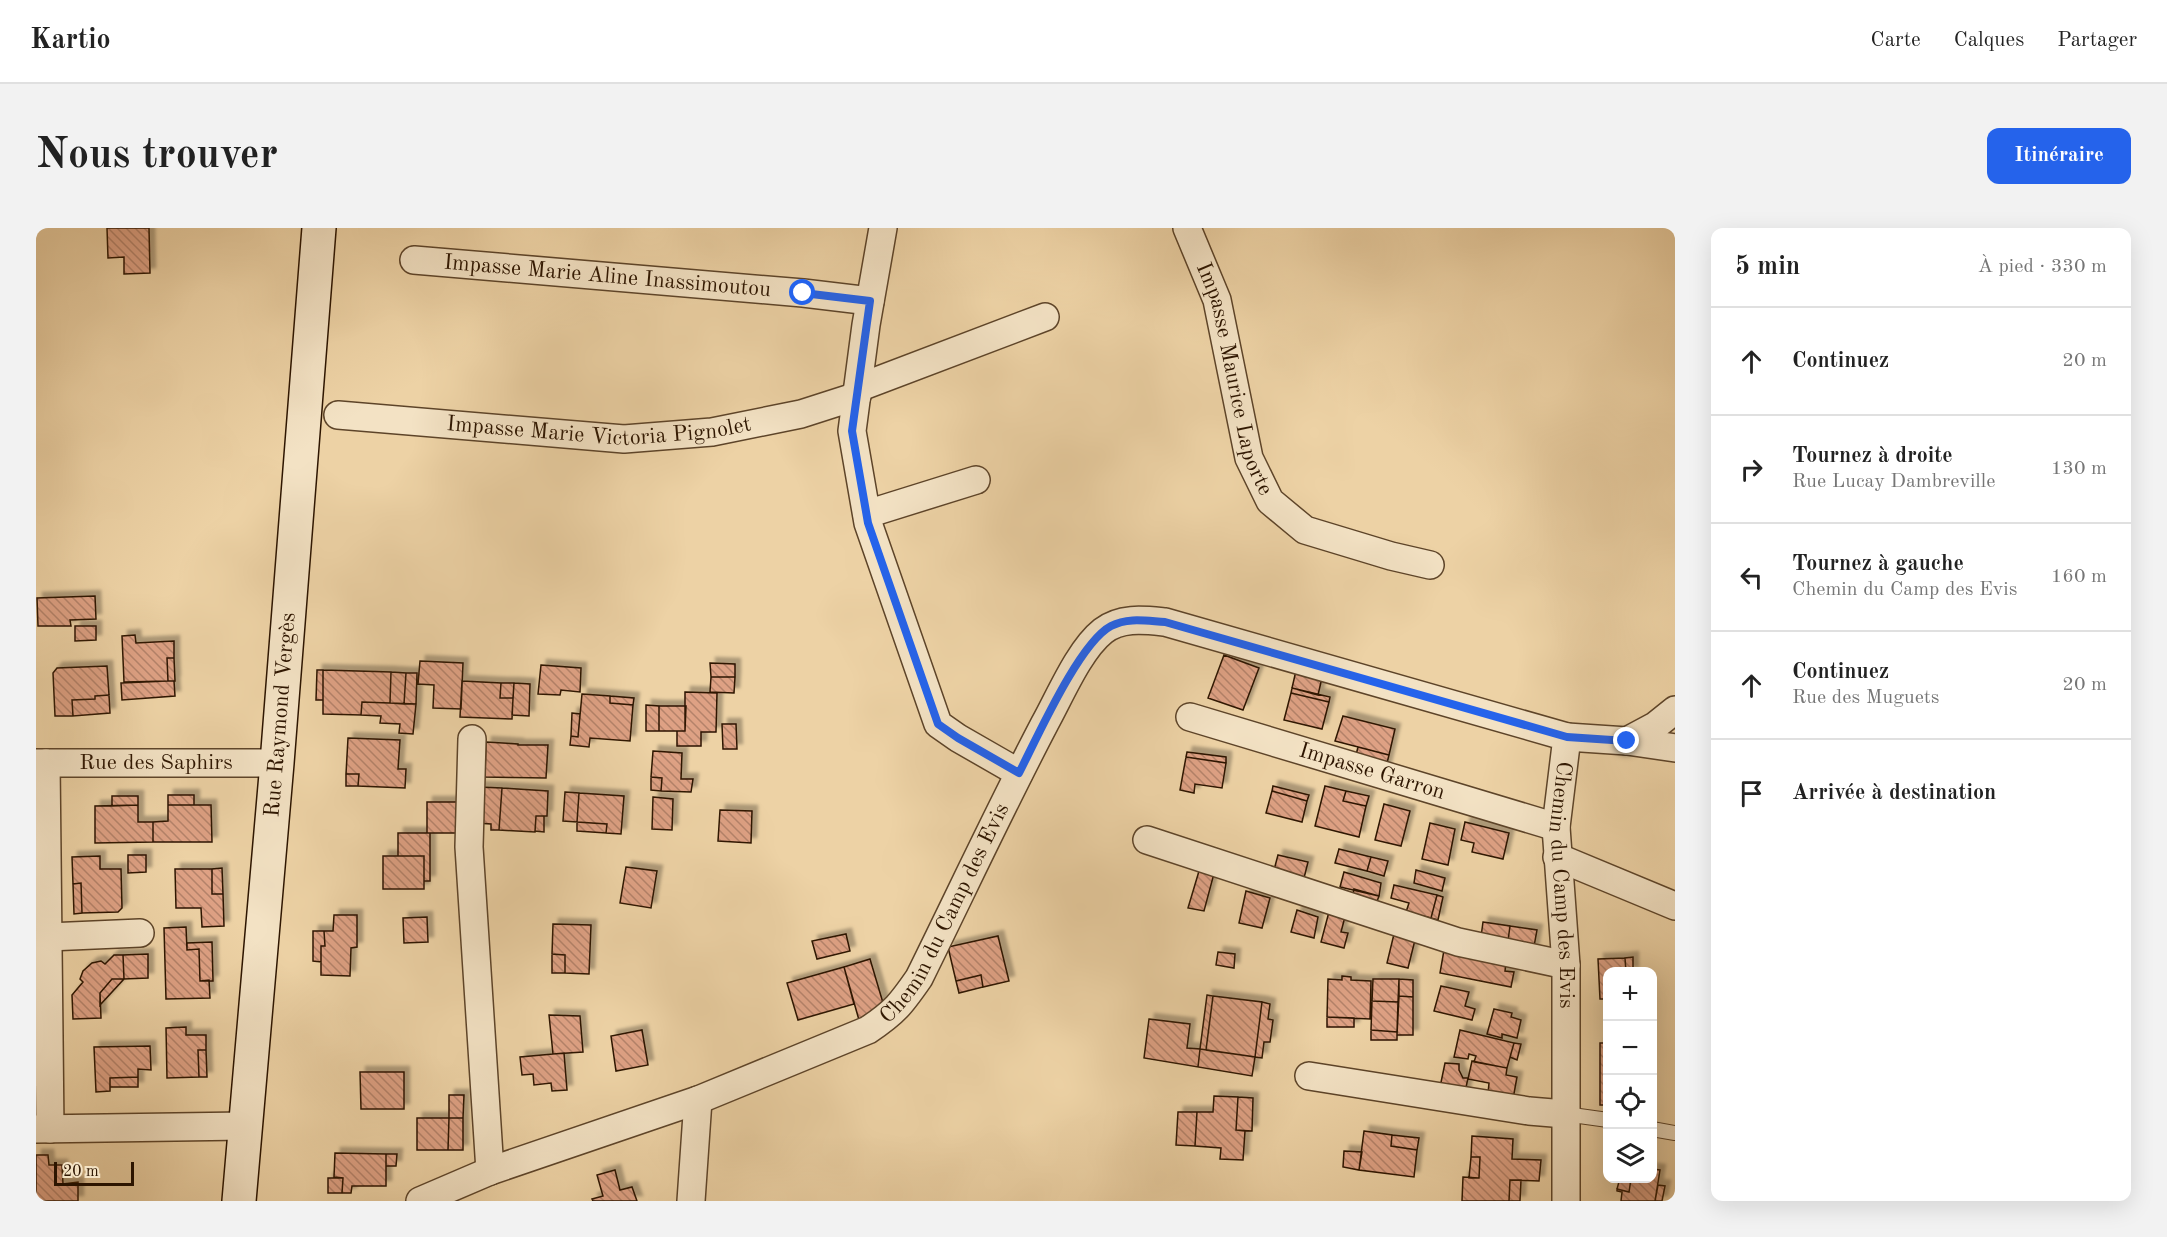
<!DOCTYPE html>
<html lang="fr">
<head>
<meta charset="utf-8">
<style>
	body { margin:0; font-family:"Old Standard TT",serif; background:#f2f2f2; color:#222 }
	.controls { position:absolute; right:18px; bottom:18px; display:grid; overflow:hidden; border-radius:12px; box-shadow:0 6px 24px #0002 }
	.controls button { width:54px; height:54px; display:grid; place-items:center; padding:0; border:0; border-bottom:2px solid #e0e0e0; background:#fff; color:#222; font:30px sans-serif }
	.scale { position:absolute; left:18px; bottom:15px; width:80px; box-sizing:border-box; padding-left:6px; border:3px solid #2d1500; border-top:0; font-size:16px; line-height:21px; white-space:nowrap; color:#2d1500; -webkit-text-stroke:4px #f3e2c4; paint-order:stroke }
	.stop { position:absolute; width:18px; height:18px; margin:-14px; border:4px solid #2563eb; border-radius:50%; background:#fff }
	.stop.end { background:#2563eb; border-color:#fff; box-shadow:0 2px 6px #0008 }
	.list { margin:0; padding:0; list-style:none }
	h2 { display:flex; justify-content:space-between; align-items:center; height:78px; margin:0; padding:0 24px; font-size:26px }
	h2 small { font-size:20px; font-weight:400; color:#767676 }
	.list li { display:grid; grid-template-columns:39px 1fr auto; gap:18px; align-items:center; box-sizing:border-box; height:108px; padding:0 24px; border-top:2px solid #e0e0e0 }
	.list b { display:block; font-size:22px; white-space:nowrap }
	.list p { margin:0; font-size:20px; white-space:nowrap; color:#767676 }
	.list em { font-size:20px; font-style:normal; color:#767676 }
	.icon { flex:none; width:33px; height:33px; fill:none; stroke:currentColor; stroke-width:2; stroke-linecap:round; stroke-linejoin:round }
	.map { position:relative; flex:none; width:1639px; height:973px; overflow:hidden; border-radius:12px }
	header { display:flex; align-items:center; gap:36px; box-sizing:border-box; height:84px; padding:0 30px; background:#fff; border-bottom:2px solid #e0e0e0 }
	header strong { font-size:28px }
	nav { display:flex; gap:33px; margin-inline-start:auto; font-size:21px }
	.intro { display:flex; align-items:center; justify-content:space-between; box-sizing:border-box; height:144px; padding:0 36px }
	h1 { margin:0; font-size:42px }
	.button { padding:15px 27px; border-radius:12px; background:#2563eb; color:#fff; font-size:21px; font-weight:700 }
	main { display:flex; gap:36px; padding:0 36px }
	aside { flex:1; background:#fff; border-radius:12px; box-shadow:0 6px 24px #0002 }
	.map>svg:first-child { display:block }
</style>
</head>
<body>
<header>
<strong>Kartio</strong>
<nav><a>Carte</a><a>Calques</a><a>Partager</a></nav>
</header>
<div class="intro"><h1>Nous trouver</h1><a class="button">Itinéraire</a></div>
<main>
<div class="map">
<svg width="1639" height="973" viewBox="0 0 1639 973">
	<defs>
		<pattern id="building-back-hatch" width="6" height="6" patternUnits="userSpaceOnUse" patternTransform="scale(1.5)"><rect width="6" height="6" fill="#dea184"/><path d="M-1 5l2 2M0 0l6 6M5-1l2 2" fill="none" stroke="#b4826a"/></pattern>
		<filter id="shadow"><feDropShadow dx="5.5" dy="-5.5" stdDeviation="1.5" flood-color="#0004"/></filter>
	</defs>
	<rect width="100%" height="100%" fill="#edd2a5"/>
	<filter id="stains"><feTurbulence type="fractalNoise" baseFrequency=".00333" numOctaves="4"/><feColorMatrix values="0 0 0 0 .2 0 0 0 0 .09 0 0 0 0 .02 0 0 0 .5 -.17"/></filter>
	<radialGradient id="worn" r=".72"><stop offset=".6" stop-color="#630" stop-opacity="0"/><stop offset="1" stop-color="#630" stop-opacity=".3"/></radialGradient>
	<path fill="url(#building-back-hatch)" stroke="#2d1500" stroke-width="1.5" filter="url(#shadow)" d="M 71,0 L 113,0 L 114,45 L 88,46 L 88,29 L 72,30 Z
		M 59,368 L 60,391 L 34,392 L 35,398 L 2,398 L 1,370 Z
		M 39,398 L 60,398 L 60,412 L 39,413 Z
		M 99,407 L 100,415 L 138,413 L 138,430 L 131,430 L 132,453 L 88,454 L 86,408 Z
		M 1188,427 L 1223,440 L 1207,482 L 1172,470 Z
		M 131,430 L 138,430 L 139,453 L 132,453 Z
		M 384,433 L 427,435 L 425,481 L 397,480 L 398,457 L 382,456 Z
		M 1262,434 L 1288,441 L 1282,467 L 1256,460 Z
		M 674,435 L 699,436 L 699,449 L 675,449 Z
		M 505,437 L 545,440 L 544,464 L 525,462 L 524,467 L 502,466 Z
		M 71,438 L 73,467 L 59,468 L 59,471 L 36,472 L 37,488 L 19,488 L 17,445 L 21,440 Z
		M 281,442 L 287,442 L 287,472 L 280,472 Z
		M 287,442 L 355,444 L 354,475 L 326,474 L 325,487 L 287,486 Z
		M 355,444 L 370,445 L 368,476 L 354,475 Z
		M 370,445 L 381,445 L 380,476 L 368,476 Z
		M 675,449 L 699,449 L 698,465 L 674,464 Z
		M 132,453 L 138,453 L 139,468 L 86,472 L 85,455 Z
		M 426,453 L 465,455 L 464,470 L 477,470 L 476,491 L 424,489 Z
		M 465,455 L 478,455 L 477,470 L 464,470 Z
		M 478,455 L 494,456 L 493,488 L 476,487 Z
		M 1256,460 L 1294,469 L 1293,474 L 1255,465 Z
		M 649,464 L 681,465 L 680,504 L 665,504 L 665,518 L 641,518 L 641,503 L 649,503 Z
		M 1255,465 L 1293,474 L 1286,501 L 1248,492 Z
		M 546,466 L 574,468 L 574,475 L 597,477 L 594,513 L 554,510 L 553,519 L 534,517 L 535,508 L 542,509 Z
		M 73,467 L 74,485 L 37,488 L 36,472 L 59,471 L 59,468 Z
		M 574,468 L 598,470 L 597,477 L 574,475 Z
		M 326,474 L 380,476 L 377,506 L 363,505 L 364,496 L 344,495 L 345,488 L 325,487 Z
		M 610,477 L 623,478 L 623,503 L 610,503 Z
		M 623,478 L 650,478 L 649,503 L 623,503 Z
		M 536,485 L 544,486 L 542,509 L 535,508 Z
		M 1307,488 L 1359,501 L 1353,527 L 1299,513 Z
		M 686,496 L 700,496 L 701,521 L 687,521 Z
		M 312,510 L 364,512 L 362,541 L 370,541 L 369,560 L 322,558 L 323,546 L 310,546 Z
		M 450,514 L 482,516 L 482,517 L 512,517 L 510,550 L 449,549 Z
		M 1322,519 L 1353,527 L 1349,543 L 1318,535 Z
		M 617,523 L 646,525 L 645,551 L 657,551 L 655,564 L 625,563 L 626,550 L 615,549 Z
		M 1151,524 L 1190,529 L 1190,535 L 1150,529 Z
		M 1150,529 L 1190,535 L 1186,560 L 1159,556 L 1158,565 L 1144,562 Z
		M 310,546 L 323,546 L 322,558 L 310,558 Z
		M 615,549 L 626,550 L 625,563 L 615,562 Z
		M 1237,558 L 1273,567 L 1271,573 L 1236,563 Z
		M 1289,558 L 1310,563 L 1307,573 L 1330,578 L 1323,609 L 1279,598 Z
		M 442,559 L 466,560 L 463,602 L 455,602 L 455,596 L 440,595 Z
		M 466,560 L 512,563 L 511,588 L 500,588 L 499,604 L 463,602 Z
		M 1236,563 L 1271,573 L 1266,594 L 1230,585 Z
		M 1310,563 L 1333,568 L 1330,578 L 1307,573 Z
		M 529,564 L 543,565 L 541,594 L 527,593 Z
		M 543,565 L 588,568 L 585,606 L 570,605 L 571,596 L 541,594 Z
		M 132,567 L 158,567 L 158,577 L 132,577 Z
		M 76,568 L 102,568 L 102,577 L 76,578 Z
		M 617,569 L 637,571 L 636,602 L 616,601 Z
		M 391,574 L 428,574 L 427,605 L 391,605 Z
		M 1348,576 L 1374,583 L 1365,618 L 1339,612 Z
		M 102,577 L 102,594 L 117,594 L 117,614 L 59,615 L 59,578 Z
		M 132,577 L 175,577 L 176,614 L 117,614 L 117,594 L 132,593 Z
		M 684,582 L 716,583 L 715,615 L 682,613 Z
		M 500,588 L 508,588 L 508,604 L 499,603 Z
		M 541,594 L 571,596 L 570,605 L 541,603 Z
		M 1429,594 L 1473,605 L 1467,631 L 1436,624 L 1438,615 L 1425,612 Z
		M 1394,595 L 1419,601 L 1412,637 L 1386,631 Z
		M 362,605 L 394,605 L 394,653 L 388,653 L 388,628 L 362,628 Z
		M 1303,621 L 1335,629 L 1331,643 L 1299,635 Z
		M 92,627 L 110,627 L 110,644 L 92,645 Z
		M 1242,627 L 1272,634 L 1268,650 L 1238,642 Z
		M 64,628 L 64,641 L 85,641 L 86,680 L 82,684 L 46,685 L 45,655 L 37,656 L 36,629 Z
		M 347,628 L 388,628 L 388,661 L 347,661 Z
		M 1335,629 L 1352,633 L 1348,648 L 1331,643 Z
		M 1166,633 L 1180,638 L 1168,683 L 1152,680 Z
		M 590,639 L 621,643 L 615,680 L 584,675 Z
		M 186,640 L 187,666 L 176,666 L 176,641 Z
		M 139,641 L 176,641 L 176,666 L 187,666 L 188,698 L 166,699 L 165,680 L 140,680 Z
		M 1380,642 L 1409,650 L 1406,663 L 1378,655 Z
		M 1308,644 L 1345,655 L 1343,668 L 1304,659 Z
		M 45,655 L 46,685 L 38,686 L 37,656 Z
		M 1358,657 L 1401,667 L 1395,690 L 1370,684 L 1373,675 L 1355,670 Z
		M 1318,661 L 1343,668 L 1340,676 L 1316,670 Z
		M 1210,663 L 1234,670 L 1226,700 L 1203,695 Z
		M 1401,667 L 1407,669 L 1402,692 L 1395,690 Z
		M 1294,680 L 1310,685 L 1305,704 L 1312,705 L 1308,720 L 1285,714 Z
		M 1261,682 L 1282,689 L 1278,710 L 1255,704 Z
		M 298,687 L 321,687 L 321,719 L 315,720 L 314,748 L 285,747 L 285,718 L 289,718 L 288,703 L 297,703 Z
		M 391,689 L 392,714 L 368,715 L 367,690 Z
		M 1447,694 L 1474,698 L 1471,720 L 1444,716 Z
		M 517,696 L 555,697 L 553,746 L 529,745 L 529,727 L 516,726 Z
		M 1474,698 L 1501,702 L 1497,724 L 1471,720 Z
		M 150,699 L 151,722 L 163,721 L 164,753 L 173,752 L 174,770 L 130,771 L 128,700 Z
		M 277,703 L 288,703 L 289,718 L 285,718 L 285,734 L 277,733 Z
		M 810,706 L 814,723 L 781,731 L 776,713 Z
		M 1358,706 L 1379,712 L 1372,740 L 1351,735 Z
		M 962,708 L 973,753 L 947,759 L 945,747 L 920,753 L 912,719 Z
		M 176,714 L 177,753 L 164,753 L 163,721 L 151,722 L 151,715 Z
		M 1408,722 L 1471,728 L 1469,743 L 1478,744 L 1475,759 L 1404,745 Z
		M 1182,724 L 1199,726 L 1198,740 L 1180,737 Z
		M 112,726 L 112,750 L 88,751 L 87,727 Z
		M 516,726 L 529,727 L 529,745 L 516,745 Z
		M 78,727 L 87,727 L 88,751 L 76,751 L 64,765 L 65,790 L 37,791 L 36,767 L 47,754 L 44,751 L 47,743 L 56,735 L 65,733 L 69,736 Z
		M 1597,729 L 1597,744 L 1590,744 L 1589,730 Z
		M 1589,730 L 1590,744 L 1572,744 L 1572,771 L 1564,771 L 1562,731 Z
		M 834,731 L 850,785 L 823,792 L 808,739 Z
		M 808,739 L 818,776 L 762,792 L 751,755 Z
		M 945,747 L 947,759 L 923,765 L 920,753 Z
		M 1306,748 L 1315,749 L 1315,752 L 1335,753 L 1334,791 L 1291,789 L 1292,751 L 1306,752 Z
		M 76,751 L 88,751 L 64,777 L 64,765 Z
		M 1337,751 L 1363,751 L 1362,774 L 1336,773 Z
		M 1363,751 L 1377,752 L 1377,769 L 1363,768 Z
		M 1405,758 L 1433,764 L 1429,778 L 1439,781 L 1436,792 L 1398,783 Z
		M 1171,767 L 1177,768 L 1170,822 L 1164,821 Z
		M 1177,768 L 1226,774 L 1219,829 L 1170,822 Z
		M 1363,768 L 1377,769 L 1377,807 L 1361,807 Z
		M 1336,773 L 1362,774 L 1361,804 L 1335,802 Z
		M 1226,774 L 1234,776 L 1232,791 L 1237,792 L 1234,814 L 1228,814 L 1226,830 L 1219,829 Z
		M 1458,781 L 1476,785 L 1475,789 L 1485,792 L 1481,810 L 1466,806 L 1466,810 L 1451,806 Z
		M 513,787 L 544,788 L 547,824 L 517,826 Z
		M 1291,789 L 1318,790 L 1318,799 L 1291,799 Z
		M 1113,791 L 1154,796 L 1151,820 L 1164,821 L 1162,839 L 1108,830 Z
		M 150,799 L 150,807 L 170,807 L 170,822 L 162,822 L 163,849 L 131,850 L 130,800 Z
		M 606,802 L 612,837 L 580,843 L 575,808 Z
		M 1335,802 L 1361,804 L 1361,812 L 1335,812 Z
		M 1424,802 L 1478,815 L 1471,840 L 1438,834 L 1440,828 L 1433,826 L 1432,831 L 1418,829 Z
		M 1478,815 L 1485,816 L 1481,832 L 1474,829 Z
		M 1564,815 L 1572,815 L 1572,877 L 1564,877 Z
		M 114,818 L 115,842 L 102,841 L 102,849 L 74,850 L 74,863 L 60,864 L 58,819 Z
		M 1164,821 L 1219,829 L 1216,848 L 1162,839 Z
		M 162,822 L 170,822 L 171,849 L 163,849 Z
		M 528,825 L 531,862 L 516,863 L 515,855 L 498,857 L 497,846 L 486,847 L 484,829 Z
		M 1436,833 L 1471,840 L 1470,847 L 1481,849 L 1477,871 L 1452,866 L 1453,855 L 1432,851 Z
		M 1409,835 L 1423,836 L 1423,842 L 1427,850 L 1432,850 L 1428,869 L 1403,864 Z
		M 324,844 L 368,844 L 368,881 L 325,881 Z
		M 102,849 L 102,859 L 74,859 L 74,850 Z
		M 413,867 L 428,867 L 427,890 L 413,890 Z
		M 1178,868 L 1202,869 L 1200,902 L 1209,903 L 1207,932 L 1184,931 L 1185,920 L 1159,918 L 1161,884 L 1177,884 Z
		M 1202,869 L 1217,870 L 1216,903 L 1200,902 Z
		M 1142,884 L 1161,884 L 1159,918 L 1140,917 Z
		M 381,890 L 413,890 L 412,922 L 381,922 Z
		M 413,890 L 427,890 L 427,922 L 412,922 Z
		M 1328,903 L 1356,907 L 1355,918 L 1381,922 L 1378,949 L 1323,942 Z
		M 1356,907 L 1383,910 L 1381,922 L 1355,918 Z
		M 1436,908 L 1477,911 L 1476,931 L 1505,932 L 1503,953 L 1474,952 L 1473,973 L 1426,973 L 1427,949 L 1443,950 L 1444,929 L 1435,929 Z
		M 1308,923 L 1326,924 L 1323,942 L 1307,939 Z
		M 299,925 L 350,926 L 350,958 L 316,958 L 315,965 L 306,965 L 307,950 L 298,949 Z
		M 350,926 L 361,926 L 360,938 L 350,938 Z
		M 0,927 L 12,927 L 13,937 L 26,937 L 27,956 L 42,954 L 42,973 L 0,973 Z
		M 1435,929 L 1444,929 L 1443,950 L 1433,950 Z
		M 1616,941 L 1624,942 L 1619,973 L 1585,973 L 1586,964 L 1581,963 L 1581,961 L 1593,964 L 1595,951 L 1592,950 L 1616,950 Z
		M 579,942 L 584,962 L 596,959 L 601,973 L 557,973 L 556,971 L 567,968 L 561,947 Z
		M 292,950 L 307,950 L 306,965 L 292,965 Z
		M 1584,950 L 1595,951 L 1593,964 L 1581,961 Z
		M 1474,952 L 1485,952 L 1484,973 L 1473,973 Z
		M 1622,957 L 1629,958 L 1626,973 L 1619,973 Z"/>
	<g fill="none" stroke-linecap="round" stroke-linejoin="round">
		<g stroke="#5d4429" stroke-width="16">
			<path id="service" d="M 1529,886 L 1572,892
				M 1616,901 L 1639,905"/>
		</g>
		<g stroke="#5d4429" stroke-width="30">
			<g id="minor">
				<path d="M 847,0 L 830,97 L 816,203 L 832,295 L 902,496 L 922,510 L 983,545"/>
				<path id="s1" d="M 1151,0 L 1181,72 L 1213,230 L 1234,273 L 1269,302 L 1355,328 L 1394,337"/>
				<path id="s2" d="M 378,32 L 767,65 L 834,73"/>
				<path d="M 822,160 L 1009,89"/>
				<path id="s3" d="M 302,187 L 588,211 L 676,204 L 765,186 L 821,168"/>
				<path d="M 831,286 L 940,252"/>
				<path id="s4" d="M 1154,489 L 1520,599"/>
				<path d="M 1531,509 L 1591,513 L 1639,520"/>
				<path d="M 436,511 L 433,619 L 454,943"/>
				<path d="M 1591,513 L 1619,498 L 1639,482"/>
				<path id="s5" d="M 0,535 L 241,535"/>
				<path d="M 10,535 L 14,901"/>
				<path d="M 1111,612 L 1422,714 L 1530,737"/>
				<path d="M 1521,629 L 1639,678"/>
				<path d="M 12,709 L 104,705"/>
				<path d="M 1273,848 L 1493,883 L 1529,886"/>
				<path d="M 0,901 L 209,898"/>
				<path id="s6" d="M 384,973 L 454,943 L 662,872 L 832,802 C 859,784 865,776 883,750 C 925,665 965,579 1009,495 C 1024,468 1043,422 1067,403 C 1085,389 1108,392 1129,394 L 1531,509 L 1520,599 L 1530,737 L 1530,973"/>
				<path d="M 655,973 L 662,872"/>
			</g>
		</g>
		<g stroke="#2d1500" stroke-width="36">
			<g id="secondary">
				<path id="s7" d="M 203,973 L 241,535 L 283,0"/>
			</g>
		</g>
		<use href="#service" stroke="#f3e2c4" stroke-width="14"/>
		<use href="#minor" stroke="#f3e2c4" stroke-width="27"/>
		<use href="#secondary" stroke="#f3e2c4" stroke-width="33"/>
	</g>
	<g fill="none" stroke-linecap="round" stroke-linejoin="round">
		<path stroke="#2563eb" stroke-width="8" d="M 767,65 L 834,73 L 816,203 L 832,295 L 902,496 L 922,510 L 983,545 C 1001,510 1043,415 1075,398 C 1092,389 1111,393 1129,394 L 1531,509 L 1591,513"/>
	</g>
	<g text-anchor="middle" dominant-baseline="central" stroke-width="6" stroke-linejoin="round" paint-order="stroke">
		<g font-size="22" fill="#2d1500" stroke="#f3e2c4">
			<text stroke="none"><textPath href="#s2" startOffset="194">Impasse Marie Aline Inassimoutou</textPath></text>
			<text stroke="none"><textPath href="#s1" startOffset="159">Impasse Maurice Laporte</textPath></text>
			<text stroke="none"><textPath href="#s3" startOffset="262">Impasse Marie Victoria Pignolet</textPath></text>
			<text stroke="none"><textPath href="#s7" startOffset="488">Rue Raymond Vergès</textPath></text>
			<text stroke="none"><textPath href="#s5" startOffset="120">Rue des Saphirs</textPath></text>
			<text stroke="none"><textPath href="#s4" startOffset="190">Impasse Garron</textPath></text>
			<text stroke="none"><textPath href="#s6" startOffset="1578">Chemin du Camp des Evis</textPath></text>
			<text stroke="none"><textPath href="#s6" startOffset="622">Chemin du Camp des Evis</textPath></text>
		</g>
	</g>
	<rect width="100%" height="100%" filter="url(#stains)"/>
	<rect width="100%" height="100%" fill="url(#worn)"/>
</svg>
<div class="controls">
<button>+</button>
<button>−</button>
<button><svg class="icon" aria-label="locate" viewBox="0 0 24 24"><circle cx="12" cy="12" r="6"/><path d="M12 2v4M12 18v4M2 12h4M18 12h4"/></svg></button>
<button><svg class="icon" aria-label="layers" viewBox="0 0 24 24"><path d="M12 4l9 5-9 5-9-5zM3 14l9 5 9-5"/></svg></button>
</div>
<div class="scale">20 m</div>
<div class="stop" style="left:767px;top:65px"></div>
<div class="stop end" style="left:1591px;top:513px"></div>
</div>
<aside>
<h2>5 min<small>À pied · 330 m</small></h2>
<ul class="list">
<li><svg class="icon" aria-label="ahead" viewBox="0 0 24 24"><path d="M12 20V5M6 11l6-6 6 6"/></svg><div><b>Continuez</b></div><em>20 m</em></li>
<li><svg class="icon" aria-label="right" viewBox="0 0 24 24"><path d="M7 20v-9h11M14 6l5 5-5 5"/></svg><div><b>Tournez à droite</b><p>Rue Lucay Dambreville</p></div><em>130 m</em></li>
<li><svg class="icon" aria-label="left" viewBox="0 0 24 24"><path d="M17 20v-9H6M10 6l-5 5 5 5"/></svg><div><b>Tournez à gauche</b><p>Chemin du Camp des Evis</p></div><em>160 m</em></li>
<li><svg class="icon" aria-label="ahead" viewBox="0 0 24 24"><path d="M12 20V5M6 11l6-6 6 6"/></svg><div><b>Continuez</b><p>Rue des Muguets</p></div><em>20 m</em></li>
<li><svg class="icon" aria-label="arrive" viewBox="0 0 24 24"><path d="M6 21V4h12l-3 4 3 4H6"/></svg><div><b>Arrivée à destination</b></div></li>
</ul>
</aside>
</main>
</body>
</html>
